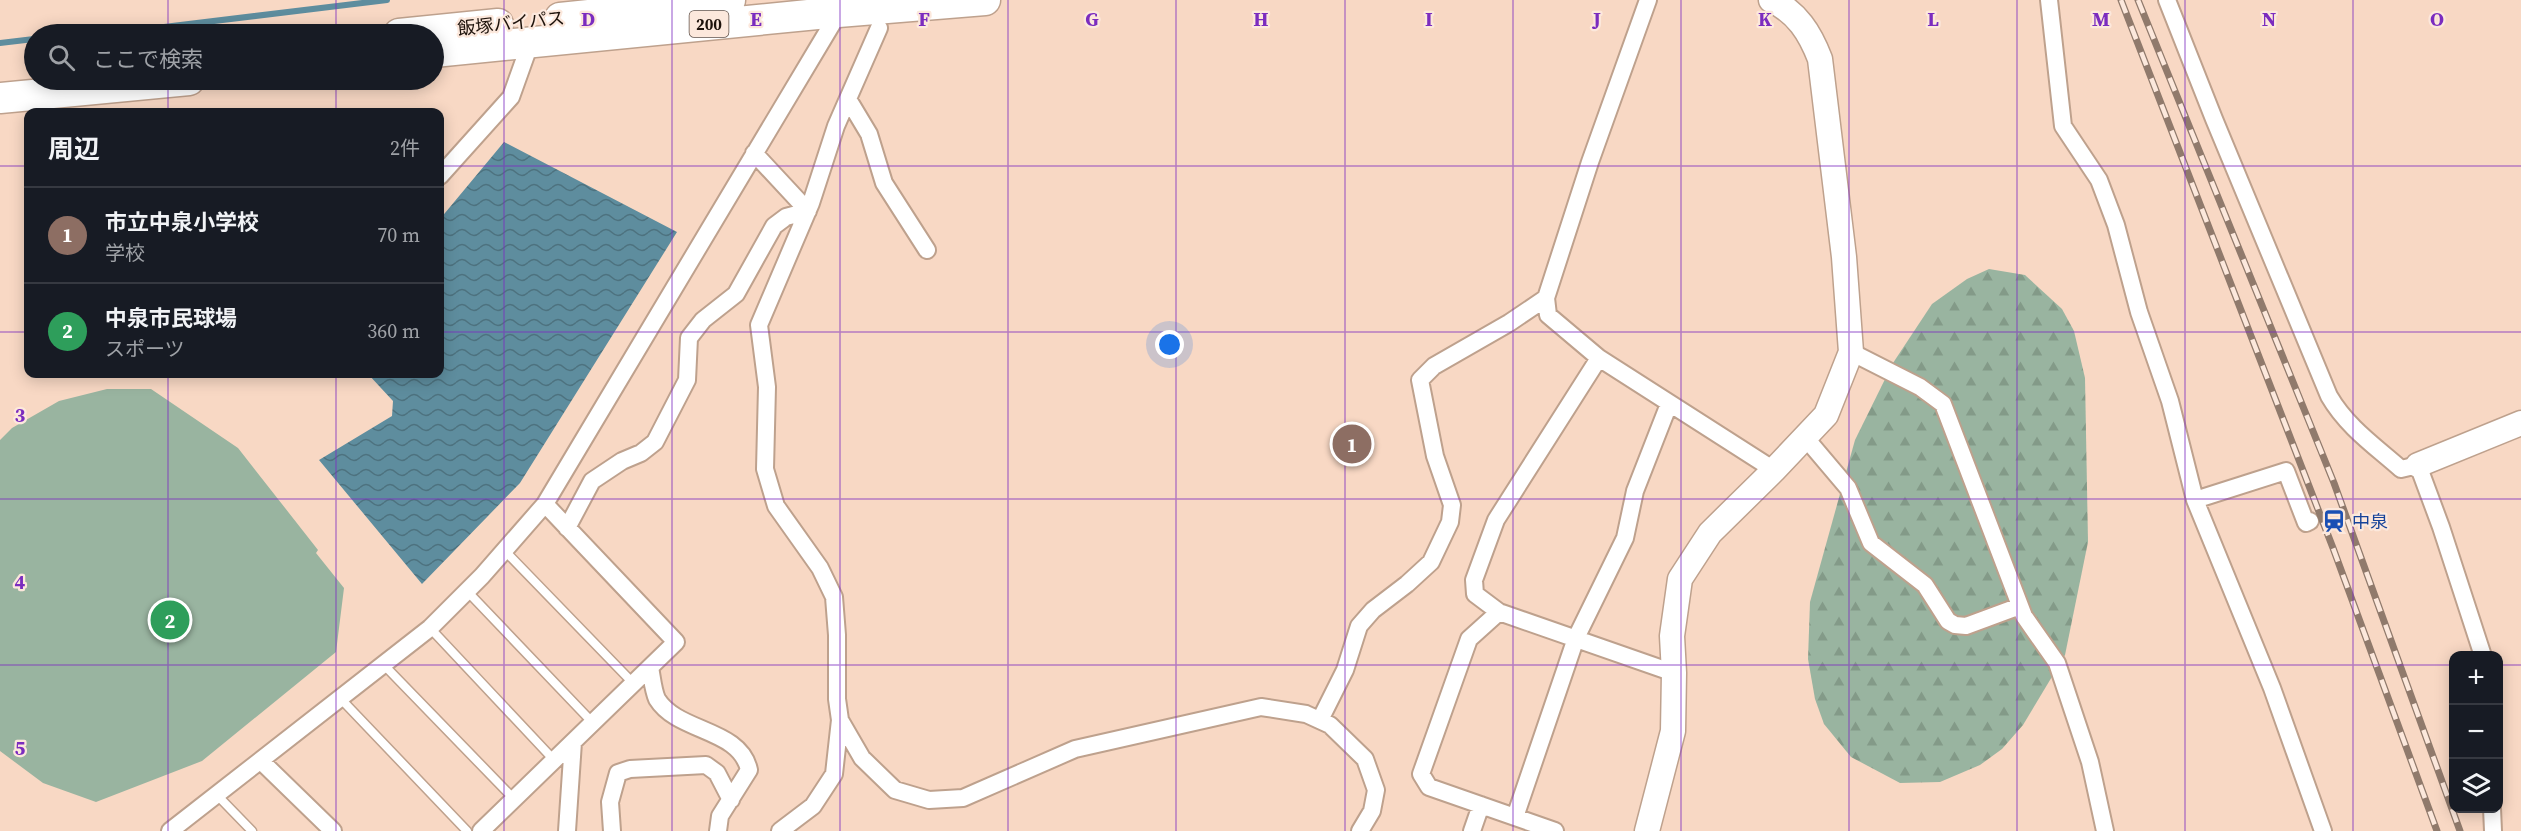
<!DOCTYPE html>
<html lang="ja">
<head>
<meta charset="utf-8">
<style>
	body { margin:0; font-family:"Source Serif 4","Noto Sans JP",serif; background:#20242c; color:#f1f3f6 }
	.controls { position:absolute; right:18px; bottom:18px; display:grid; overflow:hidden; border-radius:12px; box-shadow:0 3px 15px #0003 }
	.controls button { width:54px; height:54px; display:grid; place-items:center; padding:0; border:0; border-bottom:2px solid #363941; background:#171b24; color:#f1f3f6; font:30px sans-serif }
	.you { position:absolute; left:1170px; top:345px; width:21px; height:21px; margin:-15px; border:4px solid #fff; border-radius:50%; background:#1a73e8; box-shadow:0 0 0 9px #1a73e833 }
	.badge { display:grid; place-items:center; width:39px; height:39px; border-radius:50%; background:#2563eb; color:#fff; font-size:20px; font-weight:700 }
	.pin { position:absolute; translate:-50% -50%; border:3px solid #fff; box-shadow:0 2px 6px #0006 }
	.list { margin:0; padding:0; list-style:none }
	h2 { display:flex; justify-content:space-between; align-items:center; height:78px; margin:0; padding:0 24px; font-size:26px }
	h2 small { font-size:20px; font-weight:400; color:#9ea1a6 }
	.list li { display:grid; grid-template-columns:39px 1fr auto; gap:18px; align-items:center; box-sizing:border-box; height:96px; padding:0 24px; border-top:2px solid #363941 }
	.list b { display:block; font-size:22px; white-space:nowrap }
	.list p { margin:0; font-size:20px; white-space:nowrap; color:#9ea1a6 }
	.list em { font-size:20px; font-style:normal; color:#9ea1a6 }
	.icon { flex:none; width:33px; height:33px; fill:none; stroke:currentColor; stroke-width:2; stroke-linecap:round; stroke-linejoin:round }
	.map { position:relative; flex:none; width:2521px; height:831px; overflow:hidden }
	.search { position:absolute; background:#171b24; box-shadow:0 3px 15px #0003; left:24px; top:24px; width:420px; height:66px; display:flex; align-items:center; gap:15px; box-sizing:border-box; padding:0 21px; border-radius:33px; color:#9ea1a6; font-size:22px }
	.panel { position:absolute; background:#171b24; box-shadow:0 3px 15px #0003; left:24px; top:108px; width:420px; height:270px; border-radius:12px }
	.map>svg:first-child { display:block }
</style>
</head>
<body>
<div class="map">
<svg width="2521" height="831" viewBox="0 0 2521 831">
	<defs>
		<pattern id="forest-firs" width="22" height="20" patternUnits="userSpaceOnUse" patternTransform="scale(1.5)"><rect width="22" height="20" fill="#99b4a0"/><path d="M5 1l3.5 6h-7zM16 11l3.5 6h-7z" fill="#839a88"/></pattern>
		<pattern id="water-waves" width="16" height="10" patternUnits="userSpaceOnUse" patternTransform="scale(1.5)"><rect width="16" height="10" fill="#5e8d9e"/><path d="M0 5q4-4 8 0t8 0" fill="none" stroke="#4d727f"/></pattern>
	</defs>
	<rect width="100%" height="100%" fill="#f8d8c4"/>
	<path fill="url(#forest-firs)" d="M 1989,269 L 2025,275 L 2062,309 L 2074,331 L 2085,378 L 2088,542 L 2065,655 L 2023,725 L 2002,749 L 1980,765 L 1940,782 L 1900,783 L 1851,757 L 1824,724 L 1815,699 L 1808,659 L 1810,602 L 1855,440 L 1893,363 L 1932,304 L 1967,279 Z"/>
	<path fill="#99b4a0" d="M 107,389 L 151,389 L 238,448 L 318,550 L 316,553 L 344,588 L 336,652 L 202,761 L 96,802 L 43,783 L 0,751 L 0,440 L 12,428 L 59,401 Z"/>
	<path fill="url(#water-waves)" d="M 504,142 L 677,232 L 520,483 L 422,584 L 319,460 L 392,416 L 393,401 L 368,374 L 440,374 L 440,219 Z"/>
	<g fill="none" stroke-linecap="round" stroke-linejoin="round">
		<path stroke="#5e8d9e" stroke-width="6" d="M 78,34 L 123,32 L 387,0
			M 0,43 L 34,39"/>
		<g stroke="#bea18d" stroke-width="11">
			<path id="lane" d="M 505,551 L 633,683
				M 467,591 L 593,723
				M 430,628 L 554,760
				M 383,664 L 514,799
				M 340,698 L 467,831
				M 217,795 L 252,831"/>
		</g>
		<g stroke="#bea18d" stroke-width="20">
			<path id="street" d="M 1648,0 L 1590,162 L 1546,298 L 1548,315 L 1599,358 L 1774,470
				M 2049,0 L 2063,126 L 2099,180 L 2116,225 L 2139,312 L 2170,401 L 2195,500 L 2272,688 L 2323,831
				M 2167,0 L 2214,119 L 2329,396 C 2347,427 2375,446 2401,469 L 2418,465 L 2441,527 L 2483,656
				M 848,99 L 869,134 L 884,183 L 927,250
				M 440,176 L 511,97 L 531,41
				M 1851,352 L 1920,387 L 1943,404 L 2024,616 L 2057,663 L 2090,762 L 2105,831
				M 1599,358 L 1496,520 L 1474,580 L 1475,594 L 1499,612 L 1674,673
				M 1804,436 L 1848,488 L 1871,543 L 1925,585 L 1948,621 L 1955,625 L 1966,626 L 2020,606
				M 2195,500 L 2286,471 L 2306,523 L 2310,521
				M 567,528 L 592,481 L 622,461 L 641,453 L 655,442 L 687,380 L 689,338 L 703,320 L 736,294 L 774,226 L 786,217 L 808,211 L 754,153
				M 1499,612 L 1469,639 L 1421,774 L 1429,787 L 1555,831
				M 650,667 C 652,677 653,690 657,699 C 678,733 740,728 749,770 L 720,816 L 718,831
				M 840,720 L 862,758 L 895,790 L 929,800 L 963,798 L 1075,749 L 1261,707 L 1306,714 L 1330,725 L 1365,759 L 1376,790 L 1372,811 L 1360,831
				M 1320,720 L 1345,670 L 1359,626 L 1373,610 L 1407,584 L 1431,562 L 1450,522 L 1452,505 L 1435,456 L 1420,380 L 1434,366 L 1509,323 L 1546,298
				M 261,761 L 333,831
				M 2492,808 L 2493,831
				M 1515,817 L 1576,638 L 1625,538 L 1635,491 L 1669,404
				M 170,831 L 430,628 L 482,576 L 545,504 L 841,9
				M 481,831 L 676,642 L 545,504
				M 567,831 L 573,742
				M 612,831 L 610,802 L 618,773 L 630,769 L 706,765 L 717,773 L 731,800
				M 780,831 L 813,806 L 834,774 L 840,720 L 837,699 L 837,635 L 834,597 L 820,568 L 776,506 L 765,469 L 767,387 L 759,325 L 811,203 L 836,126 L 879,28
				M 1472,831 L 1481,805"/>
		</g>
		<g stroke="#bea18d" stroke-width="27">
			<path id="secondary" d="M 2418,465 L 2521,423
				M 1647,831 L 1673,731 L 1674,673 L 1672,636 L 1680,579 L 1710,533 L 1774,470 L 1826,415 L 1851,352 L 1844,257 L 1820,59 C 1810,33 1797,12 1771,0"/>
		</g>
		<g stroke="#bea18d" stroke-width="33">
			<path id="highway" d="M 560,18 L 730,0
				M 399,34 L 498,24
				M 434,52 L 838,12 L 985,0
				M 0,98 L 189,80"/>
		</g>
		<use href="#lane" stroke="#fff" stroke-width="8"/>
		<use href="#street" stroke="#fff" stroke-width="16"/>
		<use href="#secondary" stroke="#fff" stroke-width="24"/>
		<use href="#highway" stroke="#fff" stroke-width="30"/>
		<g stroke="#907a6c" stroke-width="7">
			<path id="rail" d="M 2121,0 L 2333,548 L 2437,831
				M 2138,0 L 2334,483 L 2460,831"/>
		</g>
		<use href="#rail" stroke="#fce8dc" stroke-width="4.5" stroke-dasharray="14" stroke-linecap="butt"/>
	</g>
	<path fill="none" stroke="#7b2cbf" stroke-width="1.5" stroke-opacity="0.55" d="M 168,0 L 168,34M 336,0 L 336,34M 504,0 L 504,831M 672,0 L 672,831M 840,0 L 840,831M 1008,0 L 1008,831M 1176,0 L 1176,831M 1345,0 L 1345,831M 1513,0 L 1513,831M 1681,0 L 1681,831M 1849,0 L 1849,831M 2017,0 L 2017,831M 2185,0 L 2185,831M 2353,0 L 2353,831M 168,80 L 168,112M 336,80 L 336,112M 0,166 L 28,166M 440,166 L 2521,166M 0,332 L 28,332M 440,332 L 2521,332M 168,374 L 168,831M 336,374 L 336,831M 0,499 L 2521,499M 0,665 L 2454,665M 2498,665 L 2521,665"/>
	<defs>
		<g id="station-bare" transform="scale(1.8)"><path d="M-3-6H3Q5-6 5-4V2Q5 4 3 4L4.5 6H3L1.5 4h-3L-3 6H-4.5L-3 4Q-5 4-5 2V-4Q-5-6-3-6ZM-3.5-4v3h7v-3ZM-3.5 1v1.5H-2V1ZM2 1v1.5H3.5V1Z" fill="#1a4fb4" stroke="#fce8dc" stroke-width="2.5" paint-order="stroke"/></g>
	</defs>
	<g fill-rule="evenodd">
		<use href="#station-bare" x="2334" y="521"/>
	</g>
	<g text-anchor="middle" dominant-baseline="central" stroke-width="4.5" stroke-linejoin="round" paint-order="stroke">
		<rect fill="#fce8dc" stroke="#60524a" stroke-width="1.5" x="689.5" y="11" width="39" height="26" rx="4.5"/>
		<g font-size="16" font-weight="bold" fill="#1d120b">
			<text x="709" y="24">200</text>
		</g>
		<g font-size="18" fill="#1d120b" stroke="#fce8dc">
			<text transform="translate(511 23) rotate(-6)">飯塚バイパス</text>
		</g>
		<g font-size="18" fill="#164399" stroke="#fce8dc" text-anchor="start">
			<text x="2352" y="521">中泉</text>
		</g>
	</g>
	<g font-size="20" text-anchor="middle" font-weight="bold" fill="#7b2cbf" stroke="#fce8dc" stroke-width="4.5" stroke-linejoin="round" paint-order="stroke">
		<text x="588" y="26">D</text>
		<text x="756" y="26">E</text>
		<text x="924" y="26">F</text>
		<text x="1092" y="26">G</text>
		<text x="1261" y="26">H</text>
		<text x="1429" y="26">I</text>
		<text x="1597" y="26">J</text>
		<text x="1765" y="26">K</text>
		<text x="1933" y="26">L</text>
		<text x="2101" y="26">M</text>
		<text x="2269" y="26">N</text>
		<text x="2437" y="26">O</text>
		<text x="20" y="422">3</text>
		<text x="20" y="589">4</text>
		<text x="20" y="755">5</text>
	</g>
</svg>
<div class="controls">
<button>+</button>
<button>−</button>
<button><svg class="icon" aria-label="layers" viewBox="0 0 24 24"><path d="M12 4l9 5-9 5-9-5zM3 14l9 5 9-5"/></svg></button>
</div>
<div class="you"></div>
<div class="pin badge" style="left:1352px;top:444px;background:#8d6e63">1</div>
<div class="pin badge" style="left:170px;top:620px;background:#2e9e5b">2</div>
<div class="search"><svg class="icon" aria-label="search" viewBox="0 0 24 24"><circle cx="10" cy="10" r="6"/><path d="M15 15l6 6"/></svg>ここで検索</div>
<section class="panel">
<h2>周辺<small>2件</small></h2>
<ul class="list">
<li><span class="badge" style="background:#8d6e63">1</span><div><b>市立中泉小学校</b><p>学校</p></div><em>70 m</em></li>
<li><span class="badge" style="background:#2e9e5b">2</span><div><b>中泉市民球場</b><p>スポーツ</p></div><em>360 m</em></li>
</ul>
</section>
</div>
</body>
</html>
